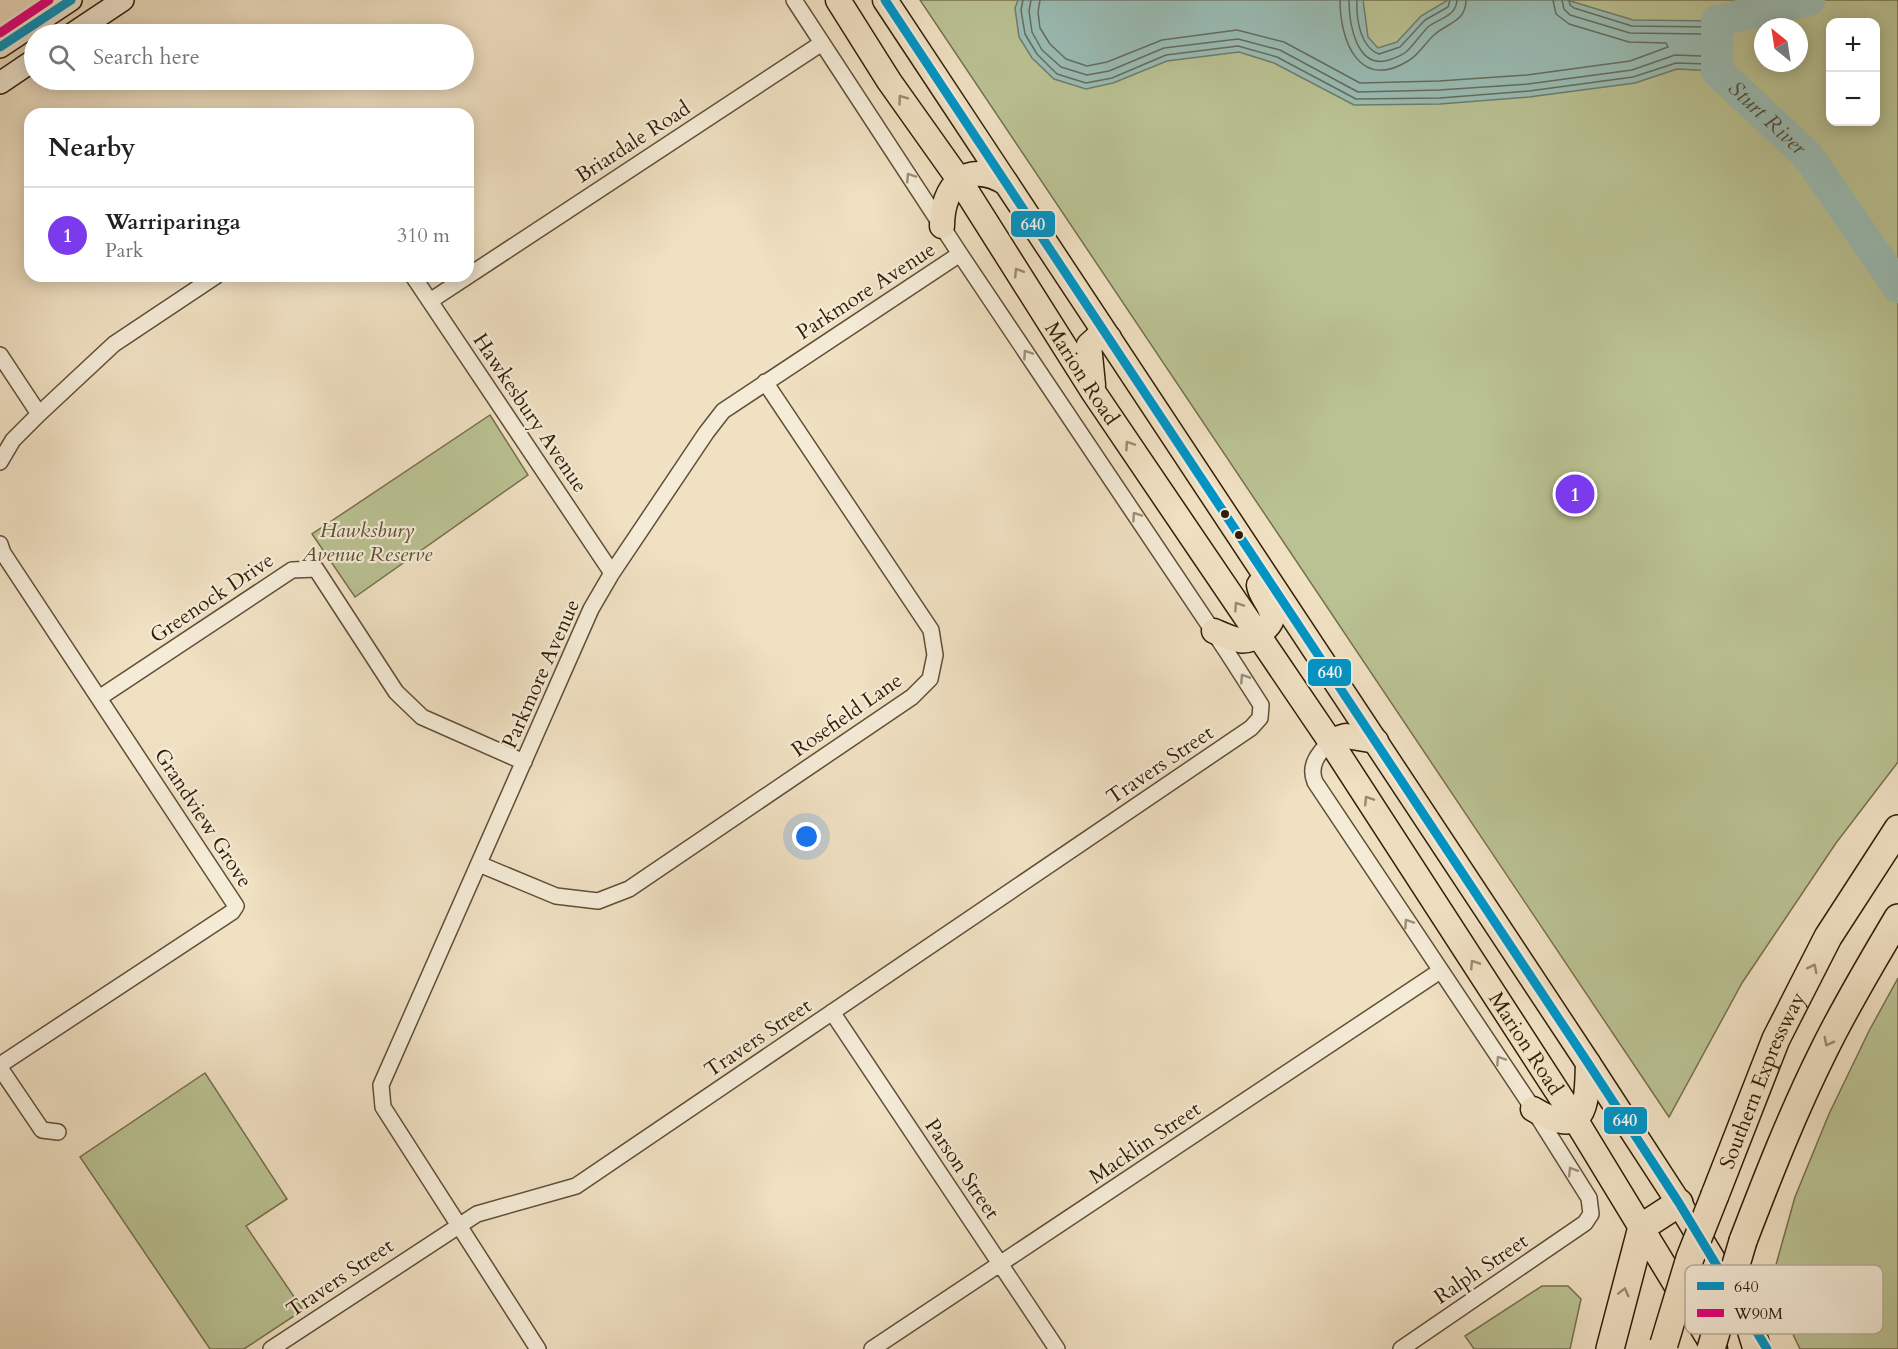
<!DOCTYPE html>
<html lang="en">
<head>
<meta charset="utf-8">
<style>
	body { margin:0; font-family:Cardo,serif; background:#f6f6f6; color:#202124 }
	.controls { position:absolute; right:18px; top:18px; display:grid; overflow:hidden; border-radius:12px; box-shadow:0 3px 15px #0003 }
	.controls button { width:54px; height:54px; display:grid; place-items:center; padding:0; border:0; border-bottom:2px solid #e0e0e0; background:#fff; color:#202124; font:30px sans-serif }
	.compass { position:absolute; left:1754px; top:18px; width:54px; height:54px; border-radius:50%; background:#fff; box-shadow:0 3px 15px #0003; rotate:330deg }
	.you { position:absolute; left:807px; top:837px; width:21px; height:21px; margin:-15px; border:4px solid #fff; border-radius:50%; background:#1a73e8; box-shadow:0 0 0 9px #1a73e833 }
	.badge { display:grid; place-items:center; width:39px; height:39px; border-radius:50%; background:#7c3aed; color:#fff; font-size:20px; font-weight:700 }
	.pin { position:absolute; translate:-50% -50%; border:3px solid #fff; box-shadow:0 2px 6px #0006 }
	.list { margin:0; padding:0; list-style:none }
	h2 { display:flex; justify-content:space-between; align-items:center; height:78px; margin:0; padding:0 24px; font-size:26px }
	h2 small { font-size:20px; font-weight:400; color:#757577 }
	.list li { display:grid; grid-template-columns:39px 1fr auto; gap:18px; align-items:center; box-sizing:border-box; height:96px; padding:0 24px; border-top:2px solid #e0e0e0 }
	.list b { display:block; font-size:22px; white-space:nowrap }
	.list p { margin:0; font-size:20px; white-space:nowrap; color:#757577 }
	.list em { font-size:20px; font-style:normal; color:#757577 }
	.icon { flex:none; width:33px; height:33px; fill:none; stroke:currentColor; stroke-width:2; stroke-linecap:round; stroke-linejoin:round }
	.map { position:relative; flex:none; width:1898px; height:1349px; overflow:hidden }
	.search { position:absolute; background:#fff; box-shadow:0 3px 15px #0003; left:24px; top:24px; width:450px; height:66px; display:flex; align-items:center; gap:15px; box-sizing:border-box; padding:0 21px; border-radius:33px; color:#757577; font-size:22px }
	.panel { position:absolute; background:#fff; box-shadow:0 3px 15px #0003; left:24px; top:108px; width:450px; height:174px; border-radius:18px }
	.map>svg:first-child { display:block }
</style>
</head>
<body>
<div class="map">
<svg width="1898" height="1349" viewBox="0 0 1898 1349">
	<rect width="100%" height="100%" fill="#f0e1c3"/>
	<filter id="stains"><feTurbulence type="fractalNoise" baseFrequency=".00333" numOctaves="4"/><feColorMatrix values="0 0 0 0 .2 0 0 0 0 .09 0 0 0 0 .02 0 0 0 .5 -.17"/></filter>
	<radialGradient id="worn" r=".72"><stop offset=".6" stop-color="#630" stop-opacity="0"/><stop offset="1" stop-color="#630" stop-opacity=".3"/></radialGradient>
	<path fill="#bac293" stroke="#76704d" stroke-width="1.5" fill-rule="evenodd" d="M 920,0 L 1898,0 L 1898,762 L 1836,843 L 1742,983 L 1669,1117 ZM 1830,22 L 1876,22 L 1876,122 L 1830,122 ZM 1763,27 L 1799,27 L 1799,63 L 1763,63 Z
		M 490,415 L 528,475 L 355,597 L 312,534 Z
		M 1898,978 L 1898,1349 L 1800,1349 L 1770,1286 L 1795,1197 L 1829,1114 L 1869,1031 Z
		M 205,1073 L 287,1199 L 246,1226 L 303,1310 L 244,1349 L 210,1349 L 80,1157 Z
		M 1542,1286 L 1568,1286 L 1581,1299 L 1570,1349 L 1474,1349 L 1465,1336 Z"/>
	<path fill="#9abdb5" stroke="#707d6f" stroke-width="1.5" d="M 1018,0 L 1363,0 L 1368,37 L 1378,48 L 1397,42 L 1421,16 L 1448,0 L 1567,0 L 1633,20 L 1717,21 L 1717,71 L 1677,69 L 1635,83 L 1529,97 L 1440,104 L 1354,105 L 1274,63 L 1239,52 L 1167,61 L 1113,83 L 1086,89 L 1054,79 L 1032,58 L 1019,37 L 1015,8 Z"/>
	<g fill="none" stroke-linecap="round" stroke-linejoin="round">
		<path stroke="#666d5e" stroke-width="1.5" d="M 1023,0 L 1021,10 L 1025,34 L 1037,54 L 1057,74 L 1086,83 L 1112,78 L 1166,55 L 1238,46 L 1277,57 L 1356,99 L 1440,98 L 1529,91 L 1633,77 L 1676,63 L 1708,64 L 1711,62 L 1711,30 L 1709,27 L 1632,26 L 1574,8 L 1570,5 L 1569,0
			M 1031,0 L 1029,11 L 1032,32 L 1042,50 L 1061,67 L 1087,75 L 1109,71 L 1164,48 L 1238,39 L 1280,50 L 1358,92 L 1439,90 L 1528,84 L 1632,70 L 1675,55 L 1701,56 L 1703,54 L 1703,37 L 1702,34 L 1630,33 L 1570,15 L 1564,9 L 1562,0
			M 1040,0 L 1038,12 L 1040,28 L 1050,44 L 1066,59 L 1087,66 L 1107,62 L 1162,40 L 1237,30 L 1284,42 L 1360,83 L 1439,81 L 1527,75 L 1630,61 L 1668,47 L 1666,43 L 1629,42 L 1569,24 L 1556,14 L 1553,0
			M 1340,0 C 1340,41 1359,91 1408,61 C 1419,55 1425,43 1434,35 C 1447,23 1466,22 1466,0
			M 1349,0 C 1349,23 1356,70 1389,60 C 1395,58 1402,55 1406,52 C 1414,45 1420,35 1428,27 C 1439,18 1456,17 1457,0
			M 1357,0 C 1356,18 1360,47 1379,54 L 1400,47 L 1425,20 L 1448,7 L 1450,0"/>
		<path stroke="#9abdb5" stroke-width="32" id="s1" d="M 1809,0 L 1717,21 L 1717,71 L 1808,156 L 1898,287"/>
		<g stroke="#614e36" stroke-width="18">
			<path id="minor" d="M 413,276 L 612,573
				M 468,276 L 822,43
				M 430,301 L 468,276
				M 0,355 L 39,414 L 13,440 L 0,462
				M 39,414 L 114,344 L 216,276
				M 0,544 L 3,553 L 236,906 L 232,912 L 0,1065
				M 99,698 L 292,570 L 316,569 L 396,692 L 422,717 L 524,762
				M 1330,741 C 1319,753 1308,765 1315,782 L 1528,1101 L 1589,1198 L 1591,1214 L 1585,1223 L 1401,1349
				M 479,864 L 556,896 L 598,901 L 629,889 L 912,697 L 930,679 L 935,655 L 931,630 L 765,382
				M 832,1012 L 1057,1349
				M 0,1068 L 42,1130 L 58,1132
				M 271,1349 L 477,1214 L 576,1186 L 1251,728 L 1260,718 L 1261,705 L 1227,652 L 960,254 L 794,0
				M 538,1349 L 383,1107 L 381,1085 L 591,609 L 612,573 L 706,433 L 723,411 L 960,254
				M 872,1349 L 1440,971"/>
		</g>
		<g stroke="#311d07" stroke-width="24">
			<path id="secondary" d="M 72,34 L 123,0
				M 0,47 L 71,0
				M 0,83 L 34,60"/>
		</g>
		<g stroke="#311d07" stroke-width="27">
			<g id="primary">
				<path id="s2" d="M 838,0 L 889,81 L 960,181 L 1094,393 L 1330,741 L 1575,1119 L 1715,1349"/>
				<path d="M 885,0 L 1588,1063 L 1679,1203 L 1736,1298"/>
				<path d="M 942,226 C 942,186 967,159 1006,183"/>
				<path d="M 1093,385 L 1089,345 L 1099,336 L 1109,338"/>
				<path d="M 1214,631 C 1232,639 1246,647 1262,632 C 1267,627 1272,623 1272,616 C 1271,604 1260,596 1259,585"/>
				<path d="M 1330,741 L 1346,736 L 1376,741"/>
				<path d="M 1533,1109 C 1586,1141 1587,1106 1588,1063"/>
			</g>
		</g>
		<g stroke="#311d07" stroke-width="30">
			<g id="motorway">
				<path id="s3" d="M 1715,1195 L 1776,1039 L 1828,937 L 1898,829"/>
				<path d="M 1743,1241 C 1768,1176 1793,1112 1824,1050 C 1846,1005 1872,962 1898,918"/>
				<path d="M 1746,1313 L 1757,1349"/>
				<path d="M 1610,1349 L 1642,1227 L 1679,1203"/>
			</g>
		</g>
		<use href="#minor" stroke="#f5ecd8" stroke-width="15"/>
		<use href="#secondary" stroke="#f5ecd8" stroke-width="21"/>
		<use href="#primary" stroke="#f0e1c3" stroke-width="24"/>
		<use href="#motorway" stroke="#f0e1c3" stroke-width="27"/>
		<g stroke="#311d07" stroke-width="30" stroke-linecap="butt">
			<path id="motorway-bridge" d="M 1664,1344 L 1690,1258 L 1715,1195
				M 1711,1349 L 1743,1241"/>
		</g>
		<use href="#motorway-bridge" stroke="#f0e1c3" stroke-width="27"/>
		<g stroke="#f5ecd8" stroke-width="14">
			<path id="bus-1" d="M 885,0 L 1588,1063 L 1679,1203 L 1767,1349
				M 0,47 L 71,0"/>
		</g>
		<g stroke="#f5ecd8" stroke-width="14">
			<path id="bus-2" d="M 0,33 L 49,0"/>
		</g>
		<use href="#bus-1" stroke="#0095c8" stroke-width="9"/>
		<use href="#bus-2" stroke="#e5007d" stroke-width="9"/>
	</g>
	<defs><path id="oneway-chevron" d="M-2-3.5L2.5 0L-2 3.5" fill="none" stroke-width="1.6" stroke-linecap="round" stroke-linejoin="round" transform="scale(1.5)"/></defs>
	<g stroke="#9a896e">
		<use href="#oneway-chevron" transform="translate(902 99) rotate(-126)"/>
		<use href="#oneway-chevron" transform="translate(1018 272) rotate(-122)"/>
		<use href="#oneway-chevron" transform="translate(1129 445) rotate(-124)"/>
		<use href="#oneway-chevron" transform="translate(1238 606) rotate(-124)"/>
		<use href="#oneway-chevron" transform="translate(1368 800) rotate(-123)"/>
		<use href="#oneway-chevron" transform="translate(1474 964) rotate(-123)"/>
		<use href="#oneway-chevron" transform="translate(1813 968) rotate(-63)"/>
		<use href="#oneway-chevron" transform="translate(1828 1042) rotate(117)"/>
		<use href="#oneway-chevron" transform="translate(1624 1292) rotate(-76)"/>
	</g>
	<g stroke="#9d8f7a">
		<use href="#oneway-chevron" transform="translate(910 177) rotate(-123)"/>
		<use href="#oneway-chevron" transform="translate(1027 354) rotate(-124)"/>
		<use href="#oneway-chevron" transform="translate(1136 516) rotate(-124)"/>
		<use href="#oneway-chevron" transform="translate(1244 678) rotate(-123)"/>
		<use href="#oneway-chevron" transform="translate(1408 923) rotate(-124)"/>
		<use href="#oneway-chevron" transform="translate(1500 1060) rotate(-124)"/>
		<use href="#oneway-chevron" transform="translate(1572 1171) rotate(-122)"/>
	</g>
	<g fill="#311d07" stroke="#f5ecd8" stroke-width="2">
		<circle cx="1225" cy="514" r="5"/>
		<circle cx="1239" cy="535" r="5"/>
	</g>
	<g text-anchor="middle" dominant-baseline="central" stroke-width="4.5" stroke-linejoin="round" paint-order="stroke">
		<g font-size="21" fill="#311d07" stroke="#f5ecd8">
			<text transform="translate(633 142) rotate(-33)">Briardale Road</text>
			<text transform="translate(866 291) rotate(-33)">Parkmore Avenue</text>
			<text stroke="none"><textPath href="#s2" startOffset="446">Marion Road</textPath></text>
			<text transform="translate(530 413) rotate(56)">Hawkesbury Avenue</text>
			<text transform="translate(212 598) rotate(-34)">Greenock Drive</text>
			<text transform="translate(541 674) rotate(-66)">Parkmore Avenue</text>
			<text transform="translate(847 715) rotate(-35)">Rosefield Lane</text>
			<text transform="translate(1160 765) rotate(-34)">Travers Street</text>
			<text transform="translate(203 818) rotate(57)">Grandview Grove</text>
			<text transform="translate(758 1038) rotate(-34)">Travers Street</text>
			<text stroke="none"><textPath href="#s2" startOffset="1250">Marion Road</textPath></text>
			<text stroke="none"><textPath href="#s3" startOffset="124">Southern Expressway</textPath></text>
			<text transform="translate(1145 1143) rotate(-34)">Macklin Street</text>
			<text transform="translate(962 1169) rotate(56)">Parson Street</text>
			<text transform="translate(1481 1269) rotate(-34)">Ralph Street</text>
			<text transform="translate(340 1278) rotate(-34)">Travers Street</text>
		</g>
		<g font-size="21" font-style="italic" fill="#5a4f31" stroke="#f5ecd8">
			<text x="367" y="530">Hawksbury<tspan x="367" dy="24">Avenue Reserve</tspan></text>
		</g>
		<g font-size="22" font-style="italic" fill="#504d3b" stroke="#f5ecd8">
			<text stroke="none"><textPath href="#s1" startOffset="213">Sturt River</textPath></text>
		</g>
	</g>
	<rect x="1685" y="1265" width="198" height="69" rx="9" fill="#f5ecd8" stroke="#baae99" stroke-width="1.5"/>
	<rect x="1697" y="1282" width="27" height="8" fill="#0095c8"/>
	<rect x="1697" y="1309" width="27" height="8" fill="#e5007d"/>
	<g font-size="16" fill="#311d07">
		<text x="1734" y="1292">640</text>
		<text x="1734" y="1319">W90M</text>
	</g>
	<g stroke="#f5ecd8" stroke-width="2">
		<rect x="1010" y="210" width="46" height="28" rx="6" fill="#0095c8"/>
		<rect x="1307" y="658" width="45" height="29" rx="6" fill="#0095c8"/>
		<rect x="1603" y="1106" width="45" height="29" rx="6" fill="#0095c8"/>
	</g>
	<g font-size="16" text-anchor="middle" font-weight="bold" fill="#fff">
		<text x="1033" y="230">640</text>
		<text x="1330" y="678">640</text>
		<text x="1625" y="1126">640</text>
	</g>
	<rect width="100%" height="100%" filter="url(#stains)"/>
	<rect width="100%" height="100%" fill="url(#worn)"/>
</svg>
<div class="controls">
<button>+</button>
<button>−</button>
</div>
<svg class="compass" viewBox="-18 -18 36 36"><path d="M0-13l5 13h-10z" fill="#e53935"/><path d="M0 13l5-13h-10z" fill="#757577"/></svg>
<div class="you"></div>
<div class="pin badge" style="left:1575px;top:494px">1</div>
<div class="search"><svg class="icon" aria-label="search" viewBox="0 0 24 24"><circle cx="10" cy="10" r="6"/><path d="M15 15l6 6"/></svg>Search here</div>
<section class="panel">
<h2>Nearby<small></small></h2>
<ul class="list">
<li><span class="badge">1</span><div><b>Warriparinga</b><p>Park</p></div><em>310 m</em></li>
</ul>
</section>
</div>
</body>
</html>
